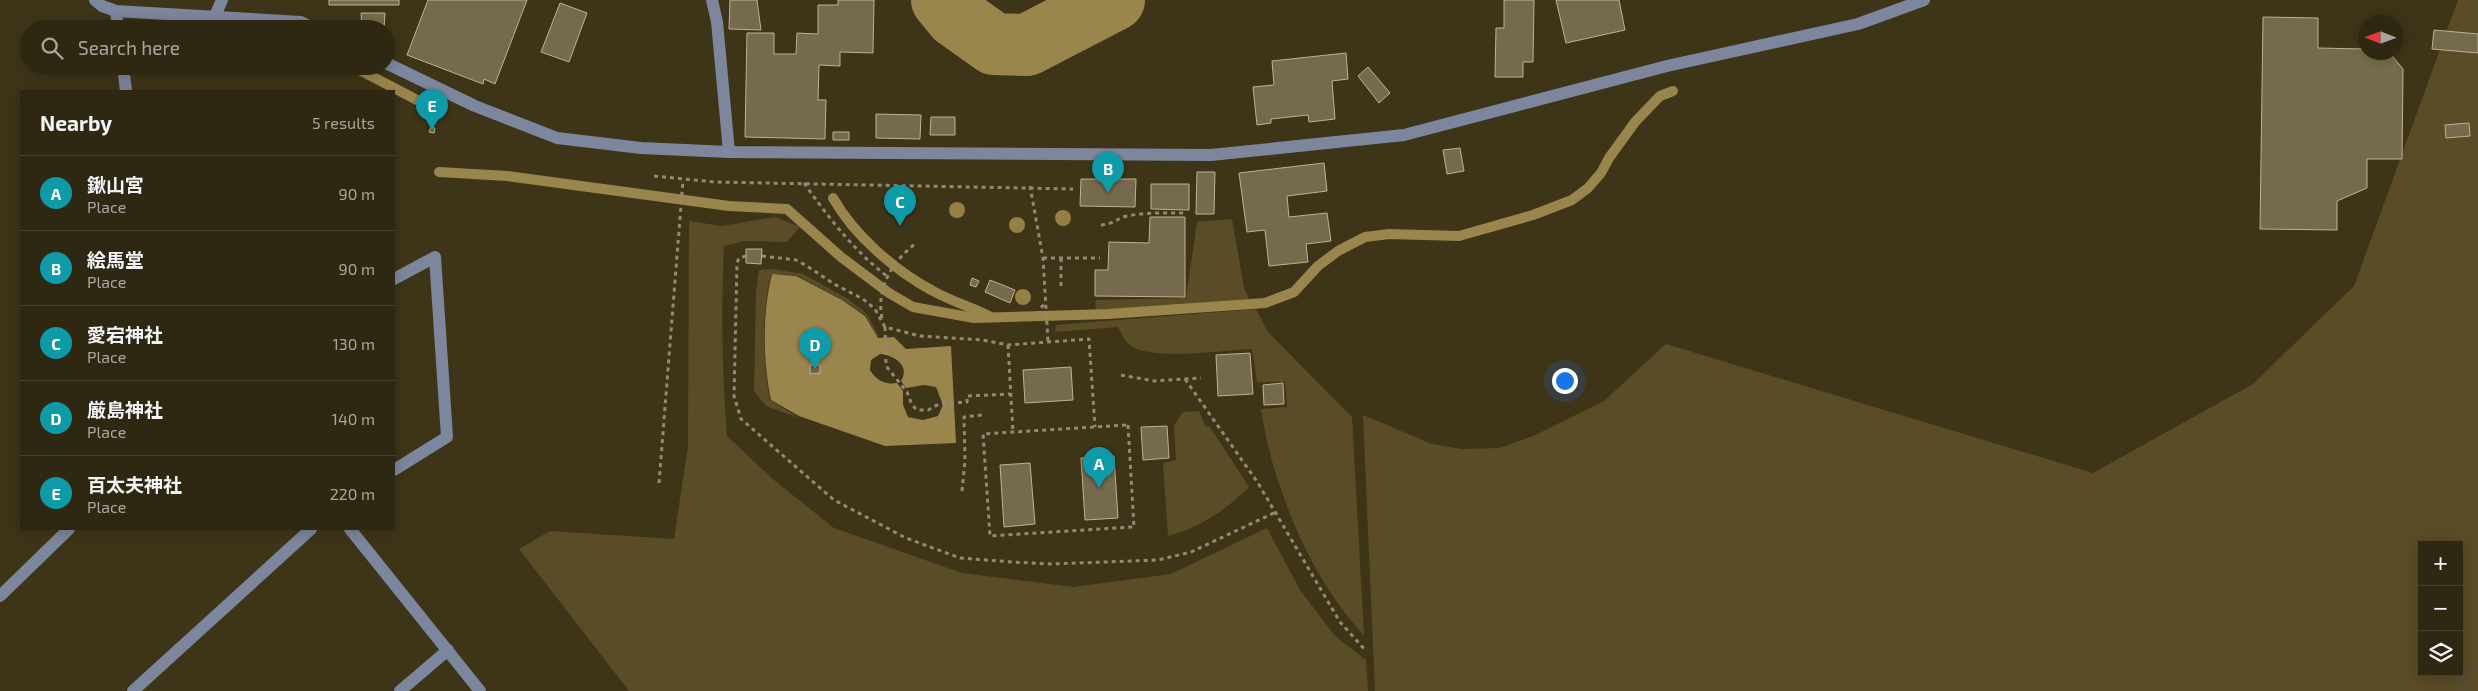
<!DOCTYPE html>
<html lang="en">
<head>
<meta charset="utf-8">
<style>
	body { margin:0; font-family:"Exo 2","Noto Sans JP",sans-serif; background:#362f1b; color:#f1f3f6 }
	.controls { position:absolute; right:15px; bottom:15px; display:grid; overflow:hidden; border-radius:0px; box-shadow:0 2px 12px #0003 }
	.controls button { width:45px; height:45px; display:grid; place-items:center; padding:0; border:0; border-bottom:1px solid #494432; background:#2e2712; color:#f1f3f6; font:25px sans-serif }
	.compass { position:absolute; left:2358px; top:15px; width:45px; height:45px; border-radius:50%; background:#2e2712; box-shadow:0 2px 12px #0003; rotate:271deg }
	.you { position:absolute; left:1564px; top:380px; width:18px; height:18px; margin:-12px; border:4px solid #fff; border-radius:50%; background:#1a73e8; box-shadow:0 0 0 8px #1a73e833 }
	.badge { display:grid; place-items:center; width:32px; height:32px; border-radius:50%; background:#98b6fd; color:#fff; font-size:16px; font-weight:700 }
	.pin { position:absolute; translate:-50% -41px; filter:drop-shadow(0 1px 2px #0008) }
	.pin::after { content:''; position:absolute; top:26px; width:18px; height:15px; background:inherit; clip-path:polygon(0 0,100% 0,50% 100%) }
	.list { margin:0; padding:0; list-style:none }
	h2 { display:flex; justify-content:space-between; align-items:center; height:65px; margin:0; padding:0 20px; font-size:21px }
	h2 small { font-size:16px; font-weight:400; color:#a7a59f }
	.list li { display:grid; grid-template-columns:32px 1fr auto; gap:15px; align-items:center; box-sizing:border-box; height:75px; padding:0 20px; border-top:1px solid #494432 }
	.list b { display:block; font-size:19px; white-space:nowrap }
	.list p { margin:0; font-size:16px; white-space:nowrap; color:#a7a59f }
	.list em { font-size:16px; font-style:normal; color:#a7a59f }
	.icon { flex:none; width:28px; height:28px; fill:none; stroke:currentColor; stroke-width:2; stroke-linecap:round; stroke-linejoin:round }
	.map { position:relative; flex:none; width:2478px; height:691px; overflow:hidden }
	.search { position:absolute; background:#2e2712; box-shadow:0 2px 12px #0003; left:20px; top:20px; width:375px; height:55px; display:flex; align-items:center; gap:12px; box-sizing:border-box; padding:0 18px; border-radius:28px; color:#a7a59f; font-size:19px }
	.panel { position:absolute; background:#2e2712; box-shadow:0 2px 12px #0003; left:20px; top:90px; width:375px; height:440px; border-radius:0px }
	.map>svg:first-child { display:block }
</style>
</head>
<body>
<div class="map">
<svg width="2478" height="691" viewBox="0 0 2478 691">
	<rect width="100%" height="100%" fill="#3e3418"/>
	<path fill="#5a4c27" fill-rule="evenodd" d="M 2458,0 L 2478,0 L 2478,691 L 1375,691 L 1363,415 L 1432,444 L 1461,449 L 1500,448 L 1533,436 L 1604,401 L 1666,344 L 2093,473 L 2253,384 L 2354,286 ZM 2422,545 L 2459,545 L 2459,672 L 2422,672 Z
		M 775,217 L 800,227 L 787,242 L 745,241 L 724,246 C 721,309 722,372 727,436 L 774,480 L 834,528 L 962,573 L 1073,587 L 1171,574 L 1267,528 L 1300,590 L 1335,636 L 1366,660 L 1368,691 L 629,691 L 519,549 L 550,531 L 674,539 L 688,446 L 689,221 L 722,226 Z
		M 1232,219 L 1244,288 L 1249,299 L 1097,311 L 1095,305 L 1096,300 L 1186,298 L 1197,222 Z
		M 772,269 L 803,274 L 848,299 L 867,314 L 878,335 L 878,337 L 865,315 L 843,300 L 796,275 L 771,274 C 762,314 762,360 770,400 L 799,418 L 766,406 L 754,391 L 756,292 L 759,270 Z
		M 1256,309 L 1268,332 L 1352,417 L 1364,635 C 1311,580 1272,485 1261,409 L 1287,407 L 1285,382 L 1257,382 L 1252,349 C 1223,350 1154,361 1131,346 C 1125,342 1122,334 1118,327 L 1055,332 L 1056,325 Z
		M 1199,411 L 1205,426 L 1210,427 L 1249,487 C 1226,510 1199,528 1168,536 L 1163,463 L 1176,460 L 1174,425 L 1183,412 Z"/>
	<path fill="#9a854d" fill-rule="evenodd" d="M 772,274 L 796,276 L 842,300 L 865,316 L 878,338 L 894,337 L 906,349 L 951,346 L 956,443 L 885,446 L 799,416 L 771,400 C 763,361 762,314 772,274 ZM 880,354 C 893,355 911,365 901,381 L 906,388 L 924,385 L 936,387 L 943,405 L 938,416 L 923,420 L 908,417 L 903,405 L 903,391 L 897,383 C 885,385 876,380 870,370 L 871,360 Z"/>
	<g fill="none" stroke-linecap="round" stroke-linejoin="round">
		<path stroke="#9a854d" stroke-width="10" d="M 352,66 L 417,100
			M 439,172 L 507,176 L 729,206 L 787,209 L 841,257 L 889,293 L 913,307 L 974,318 L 1108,314 L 1265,303 L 1294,292 L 1318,266 L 1338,251 L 1365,237 L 1389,234 L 1459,236 L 1533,215 L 1572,200 L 1588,188 L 1601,173 L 1609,158 L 1635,122 L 1660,96 L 1673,91
			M 833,198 C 854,235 895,271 933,291 C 951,301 971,307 989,316"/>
		<path stroke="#9a854d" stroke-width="62" d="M 942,0 L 956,17 L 994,44 L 1027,45 L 1114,0"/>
	</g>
	<path fill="#756a4d" stroke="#beb293" d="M 329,0 L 399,0 L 399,5 L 329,5 Z
		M 428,0 L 527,0 L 495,84 L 484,79 L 483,84 L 407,55 Z
		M 730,0 L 757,0 L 761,30 L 729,29 Z
		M 838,0 L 874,0 L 873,53 L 840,52 L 840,66 L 819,65 L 818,100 L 826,100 L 825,139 L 745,137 L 747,33 L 774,33 L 774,54 L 796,54 L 797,33 L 818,34 L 818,5 L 838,5 Z
		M 1504,0 L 1534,0 L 1533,62 L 1523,62 L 1523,77 L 1495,77 L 1496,28 L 1504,28 Z
		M 1556,0 L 1619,0 L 1625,30 L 1566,43 Z
		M 560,3 L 587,13 L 569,62 L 541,52 Z
		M 361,13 L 385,13 L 384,29 L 362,29 Z
		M 2263,17 L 2318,18 L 2318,48 L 2366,49 L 2366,52 L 2389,52 L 2403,69 L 2402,159 L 2367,159 L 2367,188 L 2337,201 L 2337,230 L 2260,229 Z
		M 2434,30 L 2478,34 L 2478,53 L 2432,49 Z
		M 1346,53 L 1348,79 L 1332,81 L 1335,119 L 1309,122 L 1308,115 L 1271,119 L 1271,123 L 1257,125 L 1253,87 L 1274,85 L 1272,61 Z
		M 1368,67 L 1390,93 L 1379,103 L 1358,76 Z
		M 876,114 L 921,115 L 920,139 L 876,138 Z
		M 931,117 L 955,117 L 955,135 L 930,135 Z
		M 2469,123 L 2470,136 L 2446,138 L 2445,125 Z
		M 431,127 L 435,128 L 434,133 L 429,132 Z
		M 833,132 L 849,132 L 849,140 L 833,140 Z
		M 1460,148 L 1464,171 L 1447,174 L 1443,150 Z
		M 1324,163 L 1327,191 L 1287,196 L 1289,217 L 1327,213 L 1331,241 L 1306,244 L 1308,262 L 1269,266 L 1265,230 L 1247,232 L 1239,173 Z
		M 1197,172 L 1215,172 L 1214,214 L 1196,214 Z
		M 1081,179 L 1136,179 L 1135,207 L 1080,206 Z
		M 1151,184 L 1189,184 L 1189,210 L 1151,209 Z
		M 1150,217 L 1185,217 L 1185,297 L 1095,296 L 1095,270 L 1108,270 L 1109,242 L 1149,243 Z
		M 746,249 L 762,249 L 761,264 L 746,263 Z
		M 972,278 L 979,281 L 976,287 L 970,285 Z
		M 990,280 L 1015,290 L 1010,303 L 985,292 Z
		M 1250,353 L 1253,394 L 1218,396 L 1216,355 Z
		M 810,365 L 820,365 L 820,373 L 810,374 Z
		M 1071,367 L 1073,400 L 1025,403 L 1023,370 Z
		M 1283,383 L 1284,404 L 1264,405 L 1263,385 Z
		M 1167,426 L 1169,458 L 1143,460 L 1141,427 Z
		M 1114,456 L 1118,518 L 1085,520 L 1081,458 Z
		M 1030,463 L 1035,524 L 1004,527 L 1000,465 Z"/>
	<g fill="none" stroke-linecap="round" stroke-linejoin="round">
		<path stroke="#574d33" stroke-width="15" stroke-dasharray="15 8" stroke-linecap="butt" d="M 2460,691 L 2478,668"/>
		<path stroke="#928a74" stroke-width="3" stroke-dasharray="4 4" stroke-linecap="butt" d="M 654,176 L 715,182 L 1073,189
			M 804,183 C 829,218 854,251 888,277
			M 1030,186 L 1043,258 L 1048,342
			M 1101,225 C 1114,224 1117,218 1127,216 C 1147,212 1167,213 1187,213
			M 746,256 L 739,258 L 737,263 L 734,396 L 741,419 L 834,500 L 906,538 L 960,558 L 1012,562 L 1051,564 L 1158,560 L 1191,552 L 1276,512
			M 762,256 L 796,260 L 807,266 L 834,284 L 863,299 L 875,309 L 885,327 L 920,336 L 982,340 L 1008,345 L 1089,339 L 1095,427
			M 1043,258 L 1100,258
			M 1061,258 L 1061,290
			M 1039,315 L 1039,310 L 1046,302
			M 882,318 C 876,288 892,262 915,244
			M 885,327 L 886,366 L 907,392 L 912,405 L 917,410 L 928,410 L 939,404 L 967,402 L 967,396 L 1010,394
			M 1008,345 L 1013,432
			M 1121,375 L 1154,381 L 1201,378
			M 1185,379 L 1258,483 L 1340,622 L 1366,651
			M 1128,425 L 1134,527 L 990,536 L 983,434 Z
			M 659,483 L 683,180
			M 962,491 L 965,461 L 964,417 L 982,415"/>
		<path stroke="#7c869c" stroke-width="12" d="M 95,0 L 102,6 L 116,11 L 301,22 L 315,29
			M 712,0 L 717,22 L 729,152
			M 116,11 L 118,29
			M 215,16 L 222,0
			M 386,63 L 475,106 L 557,138 L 641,148 L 729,152 L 1211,155 L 1404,135 L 1667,66 L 1858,24 L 1924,0
			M 123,66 L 126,91
			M 394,279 L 435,257 L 447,437 L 394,470
			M 350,529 L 480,691
			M 0,596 L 69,529
			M 133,691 L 311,529
			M 400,691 L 448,650"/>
	</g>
	<g fill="#957f45">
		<circle cx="957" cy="210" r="8"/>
		<circle cx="1063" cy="218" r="8"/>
		<circle cx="1017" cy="225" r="8"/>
		<circle cx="1023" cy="297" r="8"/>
	</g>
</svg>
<div class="controls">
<button>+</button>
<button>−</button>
<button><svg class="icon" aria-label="layers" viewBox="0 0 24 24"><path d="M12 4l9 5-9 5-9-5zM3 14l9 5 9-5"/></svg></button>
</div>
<svg class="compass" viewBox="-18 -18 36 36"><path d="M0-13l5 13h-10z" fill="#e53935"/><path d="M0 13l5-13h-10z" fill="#a7a59f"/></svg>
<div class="you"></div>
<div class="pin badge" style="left:1099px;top:488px;background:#0f9aa8">A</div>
<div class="pin badge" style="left:1108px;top:193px;background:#0f9aa8">B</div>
<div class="pin badge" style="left:900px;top:226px;background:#0f9aa8">C</div>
<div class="pin badge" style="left:815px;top:369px;background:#0f9aa8">D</div>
<div class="pin badge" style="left:432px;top:130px;background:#0f9aa8">E</div>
<div class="search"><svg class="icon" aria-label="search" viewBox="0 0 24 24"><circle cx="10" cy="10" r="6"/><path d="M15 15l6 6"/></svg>Search here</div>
<section class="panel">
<h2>Nearby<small>5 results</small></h2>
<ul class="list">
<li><span class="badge" style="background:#0f9aa8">A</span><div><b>鍬山宮</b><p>Place</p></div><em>90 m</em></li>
<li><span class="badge" style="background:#0f9aa8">B</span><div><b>絵馬堂</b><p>Place</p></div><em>90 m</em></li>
<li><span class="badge" style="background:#0f9aa8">C</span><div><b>愛宕神社</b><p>Place</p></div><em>130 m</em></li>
<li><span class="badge" style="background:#0f9aa8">D</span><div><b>厳島神社</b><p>Place</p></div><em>140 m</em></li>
<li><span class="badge" style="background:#0f9aa8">E</span><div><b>百太夫神社</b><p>Place</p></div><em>220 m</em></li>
</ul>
</section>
</div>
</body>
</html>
